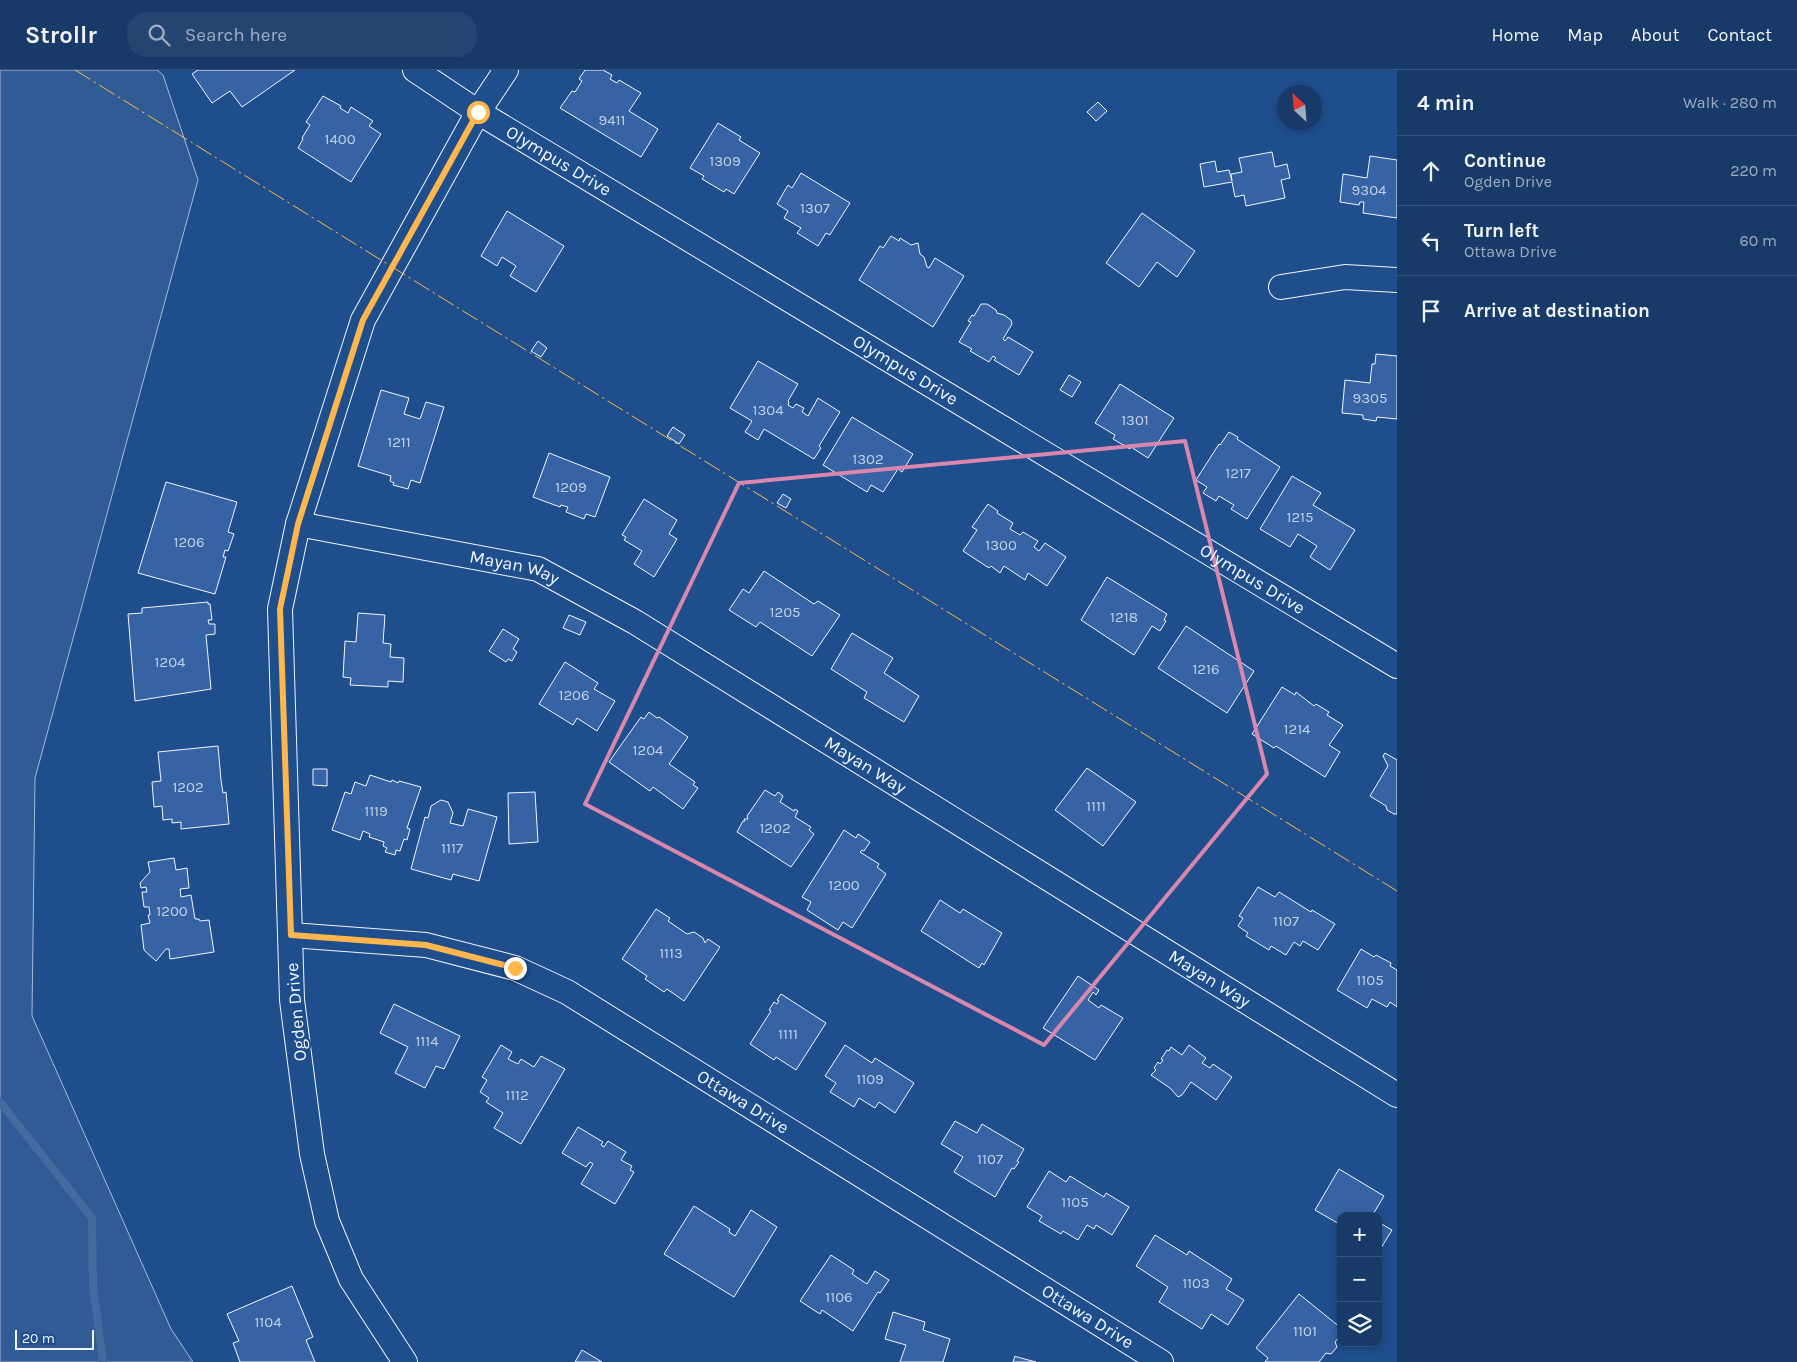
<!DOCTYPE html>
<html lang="en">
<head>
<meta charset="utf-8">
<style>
	body { margin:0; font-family:Karla,sans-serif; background:#244571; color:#f1f3f6 }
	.controls { position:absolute; right:15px; bottom:15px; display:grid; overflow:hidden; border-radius:10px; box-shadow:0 2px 8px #0003 }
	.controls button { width:45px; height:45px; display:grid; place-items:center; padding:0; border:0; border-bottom:1px solid #36547d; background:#173a69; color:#f1f3f6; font:25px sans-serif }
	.compass { position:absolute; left:1277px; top:15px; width:45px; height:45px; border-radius:50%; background:#173a69; box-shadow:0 2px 8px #0003; rotate:334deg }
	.scale { position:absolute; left:15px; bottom:12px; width:79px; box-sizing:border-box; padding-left:5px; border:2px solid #f2f6ff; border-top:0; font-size:14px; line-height:18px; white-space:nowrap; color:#f2f6ff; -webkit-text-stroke:4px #1f4e8c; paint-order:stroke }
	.stop { position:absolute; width:15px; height:15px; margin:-11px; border:4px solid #ffb74d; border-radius:50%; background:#fff }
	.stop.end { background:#ffb74d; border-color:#fff; box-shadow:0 1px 5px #0008 }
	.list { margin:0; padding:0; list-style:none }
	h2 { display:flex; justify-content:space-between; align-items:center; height:65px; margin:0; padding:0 20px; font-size:21px }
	h2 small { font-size:16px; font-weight:400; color:#9eadc0 }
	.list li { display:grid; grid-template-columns:32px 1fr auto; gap:15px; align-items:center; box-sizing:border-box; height:70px; padding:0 20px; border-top:1px solid #36547d }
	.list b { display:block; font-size:19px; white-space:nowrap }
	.list p { margin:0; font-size:16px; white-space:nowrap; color:#9eadc0 }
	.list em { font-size:16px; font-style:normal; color:#9eadc0 }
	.icon { flex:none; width:28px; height:28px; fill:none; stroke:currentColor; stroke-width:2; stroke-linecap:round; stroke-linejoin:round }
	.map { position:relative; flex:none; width:1397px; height:1292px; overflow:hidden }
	header { display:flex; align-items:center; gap:30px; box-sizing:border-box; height:70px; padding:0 25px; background:#173a69; border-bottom:1px solid #36547d }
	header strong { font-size:24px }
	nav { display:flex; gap:28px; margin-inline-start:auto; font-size:18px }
	.search { width:350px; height:45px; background:#244571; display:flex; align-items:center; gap:12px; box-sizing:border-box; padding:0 18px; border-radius:20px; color:#9eadc0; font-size:19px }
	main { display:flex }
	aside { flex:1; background:#173a69 }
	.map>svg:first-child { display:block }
</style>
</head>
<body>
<header>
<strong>Strollr</strong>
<div class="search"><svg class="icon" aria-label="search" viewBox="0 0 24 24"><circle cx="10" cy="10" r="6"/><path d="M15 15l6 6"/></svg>Search here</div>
<nav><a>Home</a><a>Map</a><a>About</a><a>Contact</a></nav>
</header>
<main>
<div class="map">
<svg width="1397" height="1292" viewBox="0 0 1397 1292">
	<rect width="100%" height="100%" fill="#1f4e8c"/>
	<path fill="#305b95" stroke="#a8bbd7" d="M 0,0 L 157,0 L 163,5 L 198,110 L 35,708 L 32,946 L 171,1259 L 193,1292 L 0,1292 Z"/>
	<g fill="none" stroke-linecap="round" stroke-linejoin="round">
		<path stroke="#446ba0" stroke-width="8" d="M 0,1032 L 92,1148 L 93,1216 L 103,1292"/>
	</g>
	<path fill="#3563a3" stroke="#f2f6ff" d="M 198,0 L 295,0 L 242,37 L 230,21 L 212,33 L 192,4 Z
		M 585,0 L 603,0 L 612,5 L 610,9 L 617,13 L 619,10 L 641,23 L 629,41 L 658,59 L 641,87 L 560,38 L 572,21 L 575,22 L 582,11 L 579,9 Z
		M 323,26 L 341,36 L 340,38 L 348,43 L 351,37 L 373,51 L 369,56 L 381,64 L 351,112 L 298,78 L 303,69 L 302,68 L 310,55 L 306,52 Z
		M 1098,32 L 1107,41 L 1096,51 L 1087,42 Z
		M 718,53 L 741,67 L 739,70 L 760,83 L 734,124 L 726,119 L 724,122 L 702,109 L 704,106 L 690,98 Z
		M 1272,82 L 1275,97 L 1287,94 L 1290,108 L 1281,110 L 1285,128 L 1246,136 L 1244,125 L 1235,127 L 1232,112 L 1204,117 L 1200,94 L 1215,91 L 1217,102 L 1229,100 L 1232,111 L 1231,104 L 1242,102 L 1239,88 Z
		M 1370,86 L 1397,90 L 1397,148 L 1363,143 L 1364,132 L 1360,132 L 1359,135 L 1340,132 L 1343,104 L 1367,108 Z
		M 801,103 L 850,133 L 831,163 L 830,165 L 826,163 L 818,176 L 797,163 L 801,158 L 784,148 L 788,141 L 777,134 L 788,115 L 792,118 Z
		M 507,141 L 564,176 L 536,222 L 510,206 L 516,196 L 502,187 L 497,196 L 481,186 Z
		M 1142,143 L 1195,181 L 1177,207 L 1157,192 L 1139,217 L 1106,193 Z
		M 891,166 L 899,171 L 900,168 L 911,175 L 918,173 L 920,184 L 924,187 L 927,197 L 929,198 L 935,188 L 964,206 L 933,257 L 859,210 L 880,176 L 883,178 Z
		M 981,234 L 987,234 L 996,240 L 997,243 L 1004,245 L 1011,250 L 1012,254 L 1003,269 L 1005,271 L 1008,267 L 1033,282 L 1019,305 L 994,290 L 996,288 L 993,286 L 989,292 L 970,281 L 972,279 L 959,272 L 971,252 L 968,251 L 972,245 L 974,246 Z
		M 538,271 L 547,278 L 541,287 L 531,281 Z
		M 1376,284 L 1397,286 L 1397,349 L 1377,347 L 1376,351 L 1363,349 L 1363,345 L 1342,343 L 1345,310 L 1370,313 L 1372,294 L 1375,294 Z
		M 758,291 L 798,314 L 788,331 L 789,332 L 788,335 L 793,338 L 796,334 L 804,338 L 802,342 L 808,346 L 818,328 L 840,342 L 819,376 L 821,378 L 814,389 L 764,359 L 758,370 L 745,362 L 752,351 L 730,338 Z
		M 1069,305 L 1081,312 L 1072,327 L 1060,320 Z
		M 1120,314 L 1174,348 L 1148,388 L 1131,377 L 1130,379 L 1113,369 L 1115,365 L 1095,353 Z
		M 381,320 L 409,328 L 404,344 L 420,349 L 426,332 L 444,337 L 420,413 L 411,410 L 408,419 L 393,415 L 394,413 L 390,411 L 391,406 L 358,396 Z
		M 852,347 L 913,384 L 902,402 L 898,399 L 883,422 L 871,415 L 867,422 L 823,395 Z
		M 673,357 L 685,365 L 679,374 L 667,366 Z
		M 1229,362 L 1238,367 L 1237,369 L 1280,397 L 1247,449 L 1231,439 L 1234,435 L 1219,426 L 1216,431 L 1203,423 L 1207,417 L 1196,410 L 1219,374 L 1220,375 Z
		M 549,383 L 610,407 L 595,447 L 586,444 L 584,449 L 566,442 L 568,437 L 561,435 L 560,437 L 533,427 Z
		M 1292,406 L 1321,423 L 1313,435 L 1355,460 L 1330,500 L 1310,487 L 1317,476 L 1298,464 L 1290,477 L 1260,459 Z
		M 166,412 L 237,432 L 228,462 L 234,464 L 228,481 L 225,480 L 223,487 L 226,487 L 215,524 L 138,503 Z
		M 783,424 L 791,429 L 786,438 L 777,433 Z
		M 644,429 L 677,450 L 669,464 L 677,469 L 654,507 L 634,494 L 642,481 L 624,470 L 626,467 L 622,465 Z
		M 988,434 L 998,441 L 997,443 L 1013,453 L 1010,459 L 1020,465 L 1023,462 L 1038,471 L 1034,477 L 1039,481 L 1045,473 L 1066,487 L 1047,516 L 1028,503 L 1025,510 L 1004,496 L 1000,503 L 991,496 L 989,498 L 963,481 L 977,460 L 972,457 Z
		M 764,501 L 814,534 L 818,531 L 840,545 L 812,586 L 760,552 L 756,557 L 729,540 L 743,519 L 749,523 Z
		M 1107,507 L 1167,544 L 1164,550 L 1166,551 L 1160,561 L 1152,556 L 1134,585 L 1081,550 Z
		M 208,532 L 208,534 L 210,534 L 212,550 L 208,550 L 209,554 L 215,554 L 215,564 L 206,565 L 211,619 L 135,631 L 128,544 L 142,543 L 142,538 Z
		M 358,543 L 385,545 L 383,573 L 391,574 L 390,587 L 404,588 L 403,612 L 388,611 L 388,617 L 350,615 L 351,608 L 343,607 L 345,571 L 356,572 Z
		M 569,545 L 586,552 L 580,565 L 563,558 Z
		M 1186,556 L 1254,601 L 1227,643 L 1158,598 Z
		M 503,559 L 519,569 L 513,579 L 517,582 L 512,591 L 508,589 L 506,592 L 489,581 Z
		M 852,563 L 893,588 L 884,603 L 919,626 L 904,652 L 864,628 L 867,622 L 831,599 Z
		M 565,592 L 598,613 L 594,619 L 615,631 L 597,661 L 577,648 L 573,655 L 539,634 Z
		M 1282,617 L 1295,625 L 1296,622 L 1314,636 L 1316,634 L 1329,642 L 1327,645 L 1343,655 L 1329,675 L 1340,682 L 1325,707 L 1276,676 L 1274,678 L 1252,664 Z
		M 649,642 L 657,648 L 659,647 L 688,667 L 669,694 L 695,712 L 693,715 L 698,718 L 683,739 L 653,717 L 650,721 L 609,692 L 641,647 L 644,649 Z
		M 218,676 L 221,710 L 223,723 L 226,722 L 229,754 L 181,759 L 181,752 L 172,753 L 172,749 L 163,750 L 162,736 L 154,737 L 152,712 L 161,711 L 158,682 Z
		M 1385,683 L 1397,690 L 1397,744 L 1394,744 L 1387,740 L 1386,736 L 1370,726 L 1388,696 L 1383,686 Z
		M 1087,698 L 1136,732 L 1103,776 L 1055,740 Z
		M 313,699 L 327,699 L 327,716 L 313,715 Z
		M 370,705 L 391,712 L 392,710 L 398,713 L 399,711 L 421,717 L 407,758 L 410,759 L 407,770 L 404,769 L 400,781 L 396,780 L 395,785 L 385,782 L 387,778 L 383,776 L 384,772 L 369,767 L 370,764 L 363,761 L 360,770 L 332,760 L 345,722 L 351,724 L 355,712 L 366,716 Z
		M 765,720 L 775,726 L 778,722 L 783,726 L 780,732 L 794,741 L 795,739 L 798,741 L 795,747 L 811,757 L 809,760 L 814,764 L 791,797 L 737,762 L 743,751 L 745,751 L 744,749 L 748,749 L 747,746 Z
		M 535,722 L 538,772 L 509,774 L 508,723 Z
		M 441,730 L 448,732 L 453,743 L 450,753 L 463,756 L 468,739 L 497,747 L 479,811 L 453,804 L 451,810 L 411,799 L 425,747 L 428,748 L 431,736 Z
		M 844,760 L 856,768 L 858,764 L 870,772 L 864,781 L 862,780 L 860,782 L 879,794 L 877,797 L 886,804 L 852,858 L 843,852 L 838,860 L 807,840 L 811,832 L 802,827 Z
		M 174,788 L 176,800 L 187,798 L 189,818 L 180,819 L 181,827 L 191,825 L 195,849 L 199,849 L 200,851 L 209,850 L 214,882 L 170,889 L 169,879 L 166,879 L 156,891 L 144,880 L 141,855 L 150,853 L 148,845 L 150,845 L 149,837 L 144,837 L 142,822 L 147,822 L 146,817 L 141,818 L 140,813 L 150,802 L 148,792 Z
		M 1258,817 L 1275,827 L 1279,822 L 1311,842 L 1312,840 L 1335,854 L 1318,880 L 1303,871 L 1300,876 L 1294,872 L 1286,885 L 1271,876 L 1269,880 L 1246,866 L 1248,863 L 1238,856 L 1243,848 L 1239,846 Z
		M 940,830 L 960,843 L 963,839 L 1002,863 L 984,895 L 982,893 L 979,898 L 921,861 Z
		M 656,839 L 670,848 L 668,851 L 687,864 L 694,862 L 703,868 L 705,873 L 708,869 L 720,877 L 684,931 L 667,919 L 664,922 L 645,909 L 647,906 L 622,889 Z
		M 1361,879 L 1374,887 L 1376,885 L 1391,893 L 1390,896 L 1397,900 L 1397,937 L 1390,932 L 1387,937 L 1372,929 L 1367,938 L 1337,920 Z
		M 1078,906 L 1099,920 L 1096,925 L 1093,922 L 1088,930 L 1099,938 L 1101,935 L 1123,948 L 1095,990 L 1043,958 Z
		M 781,924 L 826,953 L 796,1000 L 776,987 L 774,990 L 750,974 L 771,941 L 769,940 L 774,932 L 777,934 L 779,931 L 777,930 Z
		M 394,934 L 460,966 L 444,999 L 436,996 L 425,1018 L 395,1003 L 408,977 L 380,963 Z
		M 501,975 L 512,982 L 508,989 L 518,994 L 521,989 L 534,997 L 541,986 L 565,999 L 521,1074 L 494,1058 L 503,1043 L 486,1032 L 489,1028 L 480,1022 L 487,1010 L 482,1007 Z
		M 845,975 L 872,993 L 875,988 L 914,1013 L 895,1043 L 879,1032 L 875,1038 L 859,1028 L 854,1037 L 830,1022 L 836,1013 L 825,1006 Z
		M 1189,975 L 1206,988 L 1202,993 L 1210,998 L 1213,994 L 1232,1007 L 1216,1030 L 1191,1012 L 1182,1025 L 1178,1027 L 1170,1018 L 1151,1005 L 1156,1000 L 1154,998 L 1158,992 L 1160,994 L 1163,990 L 1161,989 L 1167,980 L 1169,981 L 1171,977 L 1182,985 Z
		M 955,1051 L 977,1063 L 982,1054 L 1024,1079 L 1017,1091 L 1019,1092 L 1014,1099 L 1012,1098 L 995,1127 L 954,1102 L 963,1087 L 941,1074 Z
		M 578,1057 L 603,1072 L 601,1075 L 604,1077 L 608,1071 L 626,1082 L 621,1090 L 632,1096 L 630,1100 L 634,1102 L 615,1134 L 581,1114 L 593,1094 L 590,1092 L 586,1097 L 562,1083 Z
		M 1339,1099 L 1384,1126 L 1372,1146 L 1341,1146 L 1341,1155 L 1315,1140 Z
		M 1049,1101 L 1066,1112 L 1070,1106 L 1104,1127 L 1106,1123 L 1129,1137 L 1112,1165 L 1096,1155 L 1094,1159 L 1087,1155 L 1078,1170 L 1063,1161 L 1061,1164 L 1039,1151 L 1042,1146 L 1027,1137 Z
		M 694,1136 L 730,1159 L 729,1162 L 735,1166 L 751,1140 L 777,1157 L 734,1227 L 664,1184 Z
		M 1378,1152 L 1392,1160 L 1378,1183 Z
		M 1155,1165 L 1187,1185 L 1189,1181 L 1232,1209 L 1226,1219 L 1244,1230 L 1228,1255 L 1211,1244 L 1202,1259 L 1159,1232 L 1168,1217 L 1136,1196 Z
		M 831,1185 L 854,1200 L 852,1204 L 867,1214 L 875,1201 L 889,1210 L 880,1223 L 878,1222 L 853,1261 L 822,1240 L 820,1244 L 800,1231 Z
		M 292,1216 L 313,1267 L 306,1270 L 315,1292 L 240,1292 L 233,1273 L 239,1271 L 227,1244 Z
		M 1299,1224 L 1341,1258 L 1341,1265 L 1335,1272 L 1337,1277 L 1331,1284 L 1326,1283 L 1319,1292 L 1265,1292 L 1268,1288 L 1256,1278 Z
		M 893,1242 L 925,1252 L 923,1260 L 950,1269 L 943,1292 L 900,1292 L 906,1275 L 885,1269 Z
		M 582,1280 L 602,1292 L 575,1292 Z
		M 1015,1286 L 1017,1287 L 1036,1292 L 1013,1292 Z"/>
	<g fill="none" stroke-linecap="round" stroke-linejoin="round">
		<g stroke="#f2f6ff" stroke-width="26">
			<g id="street">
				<path id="s1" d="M 415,0 L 478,42 L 1397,596"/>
				<path d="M 1281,217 L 1345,207 L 1397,210"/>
				<path id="s2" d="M 298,454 L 538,499 L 635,552 L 1397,1025"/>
				<path id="s3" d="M 291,865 L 426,875 L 515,898 L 567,922 L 1161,1292"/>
				<path d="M 405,1292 L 351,1209 L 327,1151 L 312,1084 L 292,930 L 280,539 L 298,454 L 363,250 L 478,42 L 506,0"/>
			</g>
		</g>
		<use href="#street" stroke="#1f4e8c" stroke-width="24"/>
		<path stroke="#ffb74d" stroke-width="1" stroke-dasharray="18 4 2.5 4" stroke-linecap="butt" d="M 75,0 L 1397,821"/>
	</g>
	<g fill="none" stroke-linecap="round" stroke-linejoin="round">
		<path stroke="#ffb74d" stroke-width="6" d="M 478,42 L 363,250 L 298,454 L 280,539 L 291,865 L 426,875 L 515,898"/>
	</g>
	<path fill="none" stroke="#da87ad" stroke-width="4" stroke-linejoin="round" d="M 1185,371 L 1267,704 L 1044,975 L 585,734 L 739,413 Z"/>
	<g text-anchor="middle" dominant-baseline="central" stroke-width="4" stroke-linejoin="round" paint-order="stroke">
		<g font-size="15" fill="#c3d1e8">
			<text x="612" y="50">9411</text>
			<text x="340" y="69">1400</text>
			<text x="725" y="91">1309</text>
			<text x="1369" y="120">9304</text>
			<text x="815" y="138">1307</text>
			<text x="1370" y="328">9305</text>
			<text x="768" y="340">1304</text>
			<text x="1135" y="350">1301</text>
			<text x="399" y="372">1211</text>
			<text x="868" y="389">1302</text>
			<text x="1238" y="403">1217</text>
			<text x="571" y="417">1209</text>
			<text x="1300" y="447">1215</text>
			<text x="189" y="472">1206</text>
			<text x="1001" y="475">1300</text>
			<text x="785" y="542">1205</text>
			<text x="1124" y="547">1218</text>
			<text x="170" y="592">1204</text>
			<text x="1206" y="599">1216</text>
			<text x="574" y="625">1206</text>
			<text x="1297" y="659">1214</text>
			<text x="648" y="680">1204</text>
			<text x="188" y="717">1202</text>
			<text x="1096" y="736">1111</text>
			<text x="376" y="741">1119</text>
			<text x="775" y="758">1202</text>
			<text x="452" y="778">1117</text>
			<text x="844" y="815">1200</text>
			<text x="172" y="841">1200</text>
			<text x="1286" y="851">1107</text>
			<text x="671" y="883">1113</text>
			<text x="1370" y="910">1105</text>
			<text x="788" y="964">1111</text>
			<text x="427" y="971">1114</text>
			<text x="870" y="1009">1109</text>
			<text x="517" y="1025">1112</text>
			<text x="990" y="1089">1107</text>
			<text x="1075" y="1132">1105</text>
			<text x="1196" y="1213">1103</text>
			<text x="839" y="1227">1106</text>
			<text x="268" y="1252">1104</text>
			<text x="1305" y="1261">1101</text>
		</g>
		<g font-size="18" fill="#f2f6ff" stroke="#1f4e8c">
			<text stroke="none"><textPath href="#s1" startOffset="170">Olympus Drive</textPath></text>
			<text stroke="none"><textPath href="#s1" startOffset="575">Olympus Drive</textPath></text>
			<text stroke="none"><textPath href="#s2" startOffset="221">Mayan Way</textPath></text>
			<text stroke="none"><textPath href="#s1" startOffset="980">Olympus Drive</textPath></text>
			<text stroke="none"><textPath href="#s2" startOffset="626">Mayan Way</textPath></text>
			<text stroke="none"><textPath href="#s2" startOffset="1031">Mayan Way</textPath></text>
			<text transform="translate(296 942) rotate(-95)">Ogden Drive</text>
			<text stroke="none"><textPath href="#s3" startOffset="492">Ottawa Drive</textPath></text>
			<text stroke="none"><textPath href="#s3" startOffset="898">Ottawa Drive</textPath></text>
		</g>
	</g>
</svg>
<div class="controls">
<button>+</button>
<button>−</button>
<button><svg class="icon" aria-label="layers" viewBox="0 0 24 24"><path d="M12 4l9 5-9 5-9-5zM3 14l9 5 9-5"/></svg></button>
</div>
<svg class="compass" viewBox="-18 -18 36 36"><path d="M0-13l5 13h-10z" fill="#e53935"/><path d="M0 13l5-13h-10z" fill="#9eadc0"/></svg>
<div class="scale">20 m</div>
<div class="stop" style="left:478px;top:42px"></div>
<div class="stop end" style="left:515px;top:898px"></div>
</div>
<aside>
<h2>4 min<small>Walk · 280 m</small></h2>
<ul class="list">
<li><svg class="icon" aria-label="ahead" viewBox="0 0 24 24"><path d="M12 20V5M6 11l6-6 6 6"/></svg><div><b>Continue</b><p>Ogden Drive</p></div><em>220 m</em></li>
<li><svg class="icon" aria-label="left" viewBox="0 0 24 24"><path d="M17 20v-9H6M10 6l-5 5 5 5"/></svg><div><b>Turn left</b><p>Ottawa Drive</p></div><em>60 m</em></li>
<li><svg class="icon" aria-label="arrive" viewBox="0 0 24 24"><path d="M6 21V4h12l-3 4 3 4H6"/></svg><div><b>Arrive at destination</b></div></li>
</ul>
</aside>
</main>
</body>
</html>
